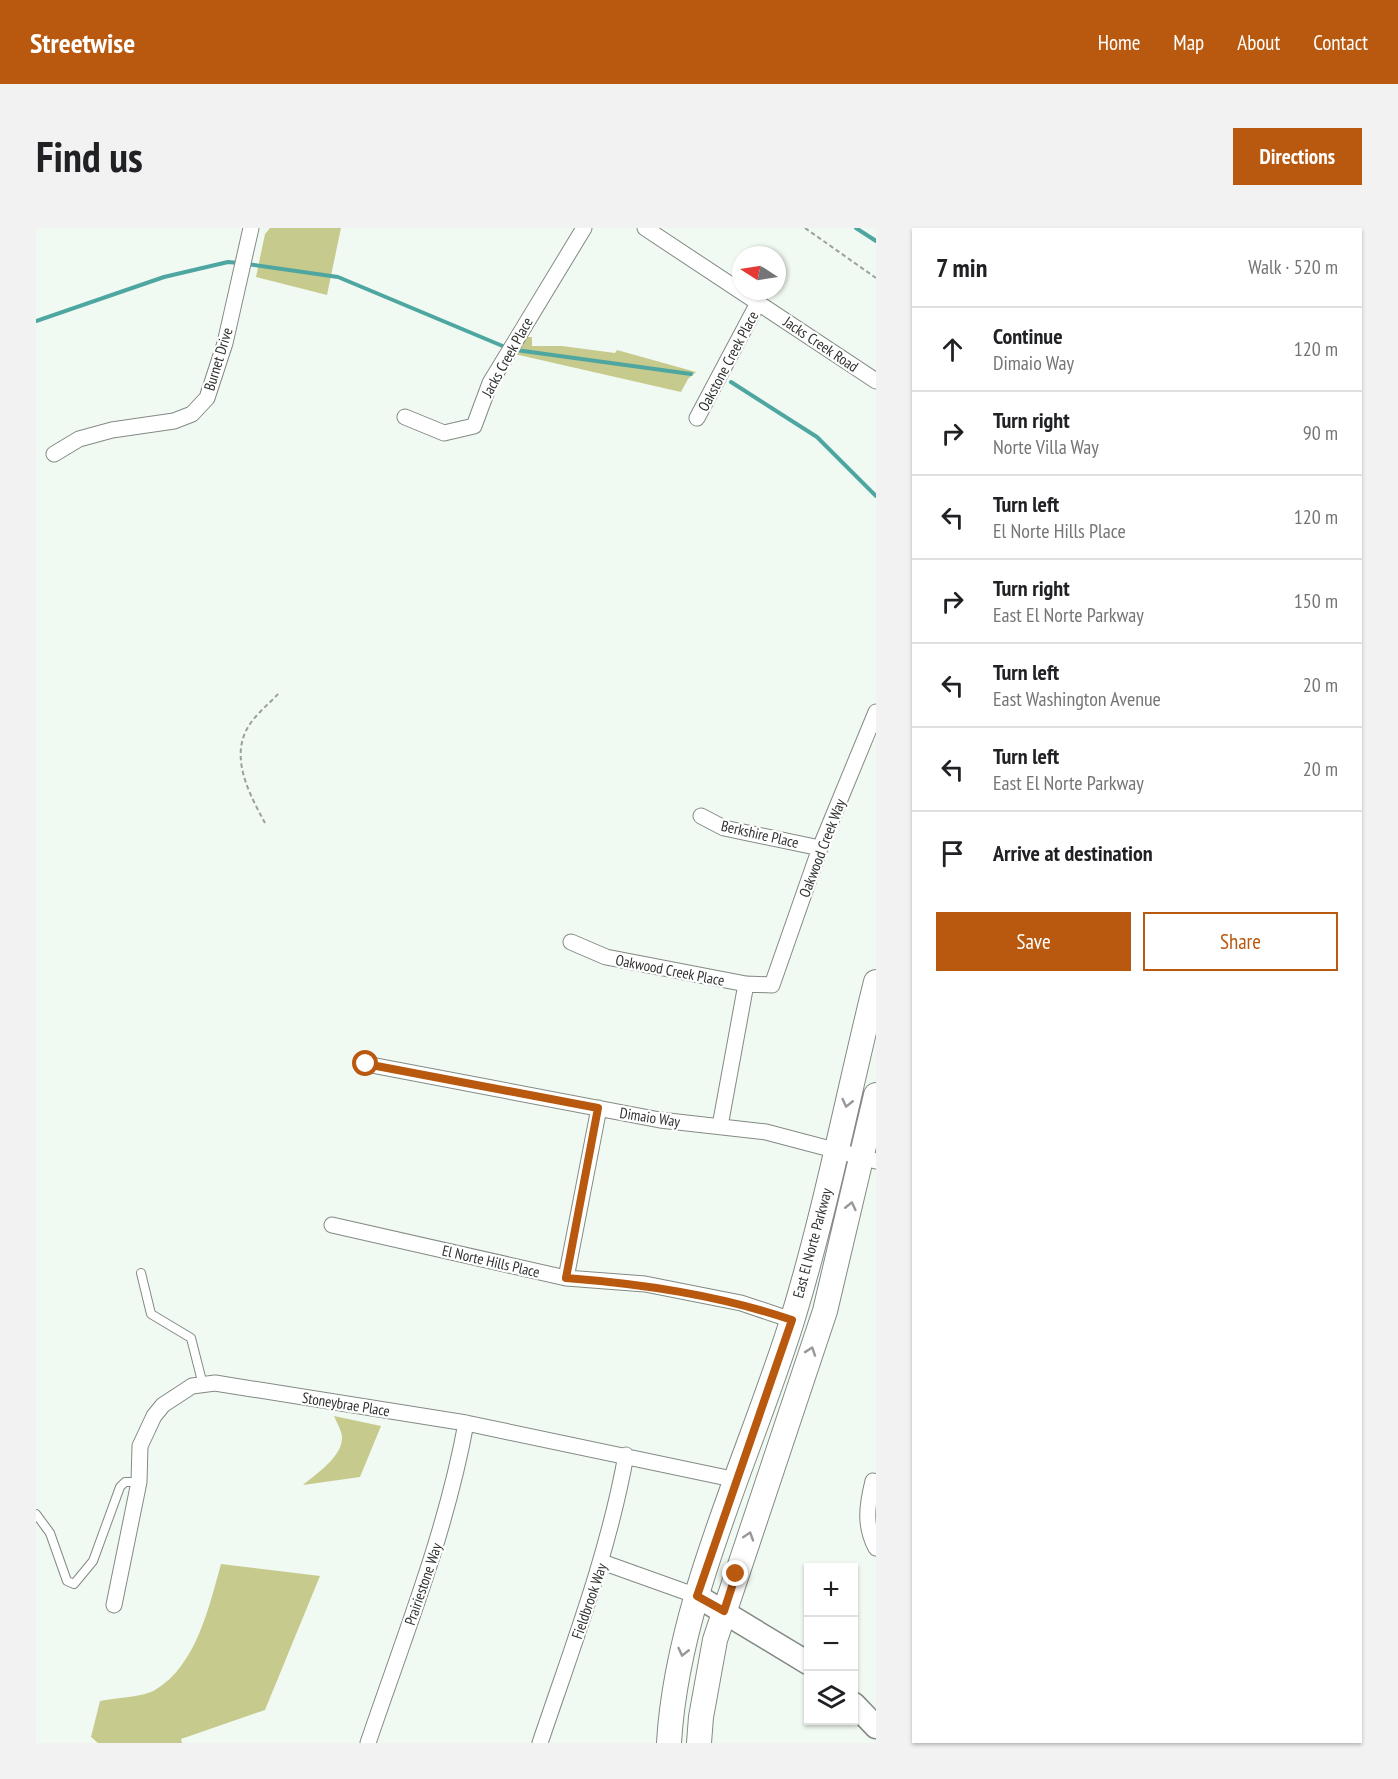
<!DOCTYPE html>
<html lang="en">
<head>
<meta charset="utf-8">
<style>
	body { margin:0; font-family:"PT Sans Narrow",sans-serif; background:#f2f2f2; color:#202124 }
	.controls { position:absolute; right:18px; bottom:18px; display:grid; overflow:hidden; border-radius:0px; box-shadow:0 2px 4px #0004 }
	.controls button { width:54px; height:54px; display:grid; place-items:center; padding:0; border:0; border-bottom:2px solid #e0e0e0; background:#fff; color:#202124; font:30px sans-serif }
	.compass { position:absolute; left:696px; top:18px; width:54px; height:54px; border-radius:50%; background:#fff; box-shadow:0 2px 4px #0004; rotate:282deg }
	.stop { position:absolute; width:18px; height:18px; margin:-14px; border:4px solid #b8590f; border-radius:50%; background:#fff }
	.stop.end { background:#b8590f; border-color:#fff; box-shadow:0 2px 6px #0008 }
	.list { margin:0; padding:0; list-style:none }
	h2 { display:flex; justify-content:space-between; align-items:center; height:78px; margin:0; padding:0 24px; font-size:26px }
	h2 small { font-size:20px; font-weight:400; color:#757577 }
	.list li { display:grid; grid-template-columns:39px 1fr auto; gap:18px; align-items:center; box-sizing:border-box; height:84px; padding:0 24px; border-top:2px solid #e0e0e0 }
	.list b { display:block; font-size:22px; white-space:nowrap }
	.list p { margin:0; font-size:20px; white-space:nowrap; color:#757577 }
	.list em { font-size:20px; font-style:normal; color:#757577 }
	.actions { display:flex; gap:12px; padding:18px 24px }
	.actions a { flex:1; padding:14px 0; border:2px solid #b8590f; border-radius:0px; text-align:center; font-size:21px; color:#b8590f }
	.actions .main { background:#b8590f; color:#fff }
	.icon { flex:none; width:33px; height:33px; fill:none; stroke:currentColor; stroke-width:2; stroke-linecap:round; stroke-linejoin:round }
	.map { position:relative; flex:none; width:840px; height:1515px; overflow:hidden; border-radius:0px }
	header { display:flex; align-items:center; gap:36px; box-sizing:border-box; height:84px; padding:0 30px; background:#b8590f; color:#fff }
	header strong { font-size:28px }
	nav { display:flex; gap:33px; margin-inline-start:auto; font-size:21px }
	.intro { display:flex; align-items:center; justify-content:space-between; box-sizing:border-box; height:144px; padding:0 36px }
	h1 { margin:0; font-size:42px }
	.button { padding:15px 27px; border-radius:0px; background:#b8590f; color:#fff; font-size:21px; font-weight:700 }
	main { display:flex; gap:36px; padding:0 36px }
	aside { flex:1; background:#fff; border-radius:0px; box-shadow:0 2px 4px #0004 }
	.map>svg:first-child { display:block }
</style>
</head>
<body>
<header>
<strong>Streetwise</strong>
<nav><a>Home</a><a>Map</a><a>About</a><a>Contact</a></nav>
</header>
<div class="intro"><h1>Find us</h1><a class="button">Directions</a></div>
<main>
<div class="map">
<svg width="840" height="1515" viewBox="0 0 840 1515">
	<rect width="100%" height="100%" fill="#f1faf2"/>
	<path fill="#c7ca8d" d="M 234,0 L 305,0 L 291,67 L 220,49 L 229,6 Z
		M 490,109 L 496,109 L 496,118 L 526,118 L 579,125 L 581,122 L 660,144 L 652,151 L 645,164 L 474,125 Z
		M 298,1188 L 345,1198 L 324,1249 L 267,1257 C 280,1246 306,1229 306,1210 C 306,1203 301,1195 298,1188 Z
		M 185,1336 L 284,1348 L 229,1482 L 145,1511 L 146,1515 L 62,1515 L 55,1509 L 64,1473 C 78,1470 108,1469 119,1462 C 160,1438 173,1379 185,1336 Z"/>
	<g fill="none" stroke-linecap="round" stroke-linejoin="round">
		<path stroke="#4ea6a0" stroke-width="4" d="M 820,0 L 840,13
			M 211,36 L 302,49 L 469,119
			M 0,93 L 128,49 L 192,34 L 203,35
			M 480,122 L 655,146
			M 695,154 L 781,209 L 840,268"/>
		<g stroke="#828a83" stroke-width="10">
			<path id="service" d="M 105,1045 L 115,1086 L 155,1110 L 167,1157
				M 0,1286 L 14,1305 L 31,1353 L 38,1356 L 57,1333 L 84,1259 L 89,1254 L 103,1254"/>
		</g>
		<g stroke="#828a83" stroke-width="17">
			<path id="minor" d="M 609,0 L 840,153
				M 369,189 L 408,205 L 438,198 L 454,155 L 548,0
				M 661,190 L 722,75
				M 18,226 L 43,211 L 76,202 L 138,193 L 156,186 L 171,170 L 189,115 L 215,0
				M 665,588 L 688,600 L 784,620
				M 535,714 L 570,729 L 710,756 L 736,757 L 784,620 L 840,484
				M 330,836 L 624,892 L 730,904 L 840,933
				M 684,898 L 710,756
				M 296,997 L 530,1050 L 609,1056 L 705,1075 L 756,1092
				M 530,1050 L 563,880
				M 837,1253 C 831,1277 828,1298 840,1320
				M 566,1334 L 661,1368
				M 78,1377 L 103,1254 L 104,1218 L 118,1188 L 127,1177 L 156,1158 L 179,1155 L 430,1195 L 701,1252
				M 332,1515 C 368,1409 410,1305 430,1195
				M 504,1515 C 536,1420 572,1327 590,1227"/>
		</g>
		<g stroke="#828a83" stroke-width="25">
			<path id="secondary" d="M 661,1368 L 772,1435
				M 818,1476 L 840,1499"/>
		</g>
		<g stroke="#828a83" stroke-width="26">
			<path id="primary" d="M 633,1515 C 641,1374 714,1228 756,1093 C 790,982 812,866 840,754
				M 663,1515 L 665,1489 L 679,1412 L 789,1083 L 840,867"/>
		</g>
		<path stroke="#9aa19b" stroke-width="2" stroke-dasharray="4.5 3" stroke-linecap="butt" d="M 769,0 L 840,50
			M 229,595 C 215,569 196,535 209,505 C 215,490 232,477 243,465"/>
		<use href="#service" stroke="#fff" stroke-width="8"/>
		<use href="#minor" stroke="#fff" stroke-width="15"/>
		<use href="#secondary" stroke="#fff" stroke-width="22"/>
		<use href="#primary" stroke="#fff" stroke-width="24"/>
	</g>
	<defs><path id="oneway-chevron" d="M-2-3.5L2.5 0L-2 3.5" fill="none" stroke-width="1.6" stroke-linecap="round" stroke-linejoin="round" transform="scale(1.5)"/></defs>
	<g stroke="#979897">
		<use href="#oneway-chevron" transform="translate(811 875) rotate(103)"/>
		<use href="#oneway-chevron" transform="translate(815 978) rotate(-77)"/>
		<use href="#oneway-chevron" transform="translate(775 1123) rotate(-71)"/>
		<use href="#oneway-chevron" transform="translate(713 1308) rotate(-72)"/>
		<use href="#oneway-chevron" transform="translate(647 1424) rotate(103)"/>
	</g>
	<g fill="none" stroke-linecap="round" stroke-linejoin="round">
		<path stroke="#b8590f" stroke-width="8" d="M 330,836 L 562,880 L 530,1050 C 607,1056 682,1067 756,1092 L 661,1368 L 688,1383 L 700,1346"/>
	</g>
	<g text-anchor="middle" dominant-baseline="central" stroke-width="4.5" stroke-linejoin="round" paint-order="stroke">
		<g font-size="15" fill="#2f322f" stroke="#fff">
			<text transform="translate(785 116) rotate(34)">Jacks Creek Road</text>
			<text transform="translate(471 129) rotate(-61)">Jacks Creek Place</text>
			<text transform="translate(182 131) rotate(-73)">Burnet Drive</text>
			<text transform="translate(692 133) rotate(-62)">Oakstone Creek Place</text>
			<text transform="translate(724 606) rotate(13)">Berkshire Place</text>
			<text transform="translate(786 620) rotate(-69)">Oakwood Creek Way</text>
			<text transform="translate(634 742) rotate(11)">Oakwood Creek Place</text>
			<text transform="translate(614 889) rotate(9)">Dimaio Way</text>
			<text transform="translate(776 1015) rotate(-75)">East El Norte Parkway</text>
			<text transform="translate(455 1033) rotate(13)">El Norte Hills Place</text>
			<text transform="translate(310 1176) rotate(9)">Stoneybrae Place</text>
			<text transform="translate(387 1356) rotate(-71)">Prairiestone Way</text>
			<text transform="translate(553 1373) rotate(-71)">Fieldbrook Way</text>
		</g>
	</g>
</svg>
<div class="controls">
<button>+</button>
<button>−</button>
<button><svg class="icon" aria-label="layers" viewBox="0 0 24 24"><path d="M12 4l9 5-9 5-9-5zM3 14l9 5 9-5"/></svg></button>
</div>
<svg class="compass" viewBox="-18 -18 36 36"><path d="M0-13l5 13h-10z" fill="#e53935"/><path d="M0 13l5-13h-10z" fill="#757577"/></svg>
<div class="stop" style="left:330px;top:836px"></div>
<div class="stop end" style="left:700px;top:1346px"></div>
</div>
<aside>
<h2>7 min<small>Walk · 520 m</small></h2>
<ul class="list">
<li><svg class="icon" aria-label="ahead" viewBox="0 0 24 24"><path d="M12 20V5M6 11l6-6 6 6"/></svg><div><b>Continue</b><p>Dimaio Way</p></div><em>120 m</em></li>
<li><svg class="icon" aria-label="right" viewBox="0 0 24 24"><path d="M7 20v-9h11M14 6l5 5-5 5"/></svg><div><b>Turn right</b><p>Norte Villa Way</p></div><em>90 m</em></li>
<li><svg class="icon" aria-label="left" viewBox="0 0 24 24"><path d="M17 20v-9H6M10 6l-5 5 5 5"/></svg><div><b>Turn left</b><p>El Norte Hills Place</p></div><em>120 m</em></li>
<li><svg class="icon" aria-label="right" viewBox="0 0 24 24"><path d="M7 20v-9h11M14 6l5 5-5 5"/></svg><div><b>Turn right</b><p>East El Norte Parkway</p></div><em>150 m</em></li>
<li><svg class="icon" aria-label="left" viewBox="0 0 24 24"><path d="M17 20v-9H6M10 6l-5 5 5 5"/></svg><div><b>Turn left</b><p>East Washington Avenue</p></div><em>20 m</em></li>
<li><svg class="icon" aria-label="left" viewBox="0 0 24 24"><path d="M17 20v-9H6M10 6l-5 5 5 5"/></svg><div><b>Turn left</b><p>East El Norte Parkway</p></div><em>20 m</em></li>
<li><svg class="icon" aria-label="arrive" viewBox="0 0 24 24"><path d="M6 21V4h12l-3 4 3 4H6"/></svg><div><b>Arrive at destination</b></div></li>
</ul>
<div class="actions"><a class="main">Save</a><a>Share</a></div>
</aside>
</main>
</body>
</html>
